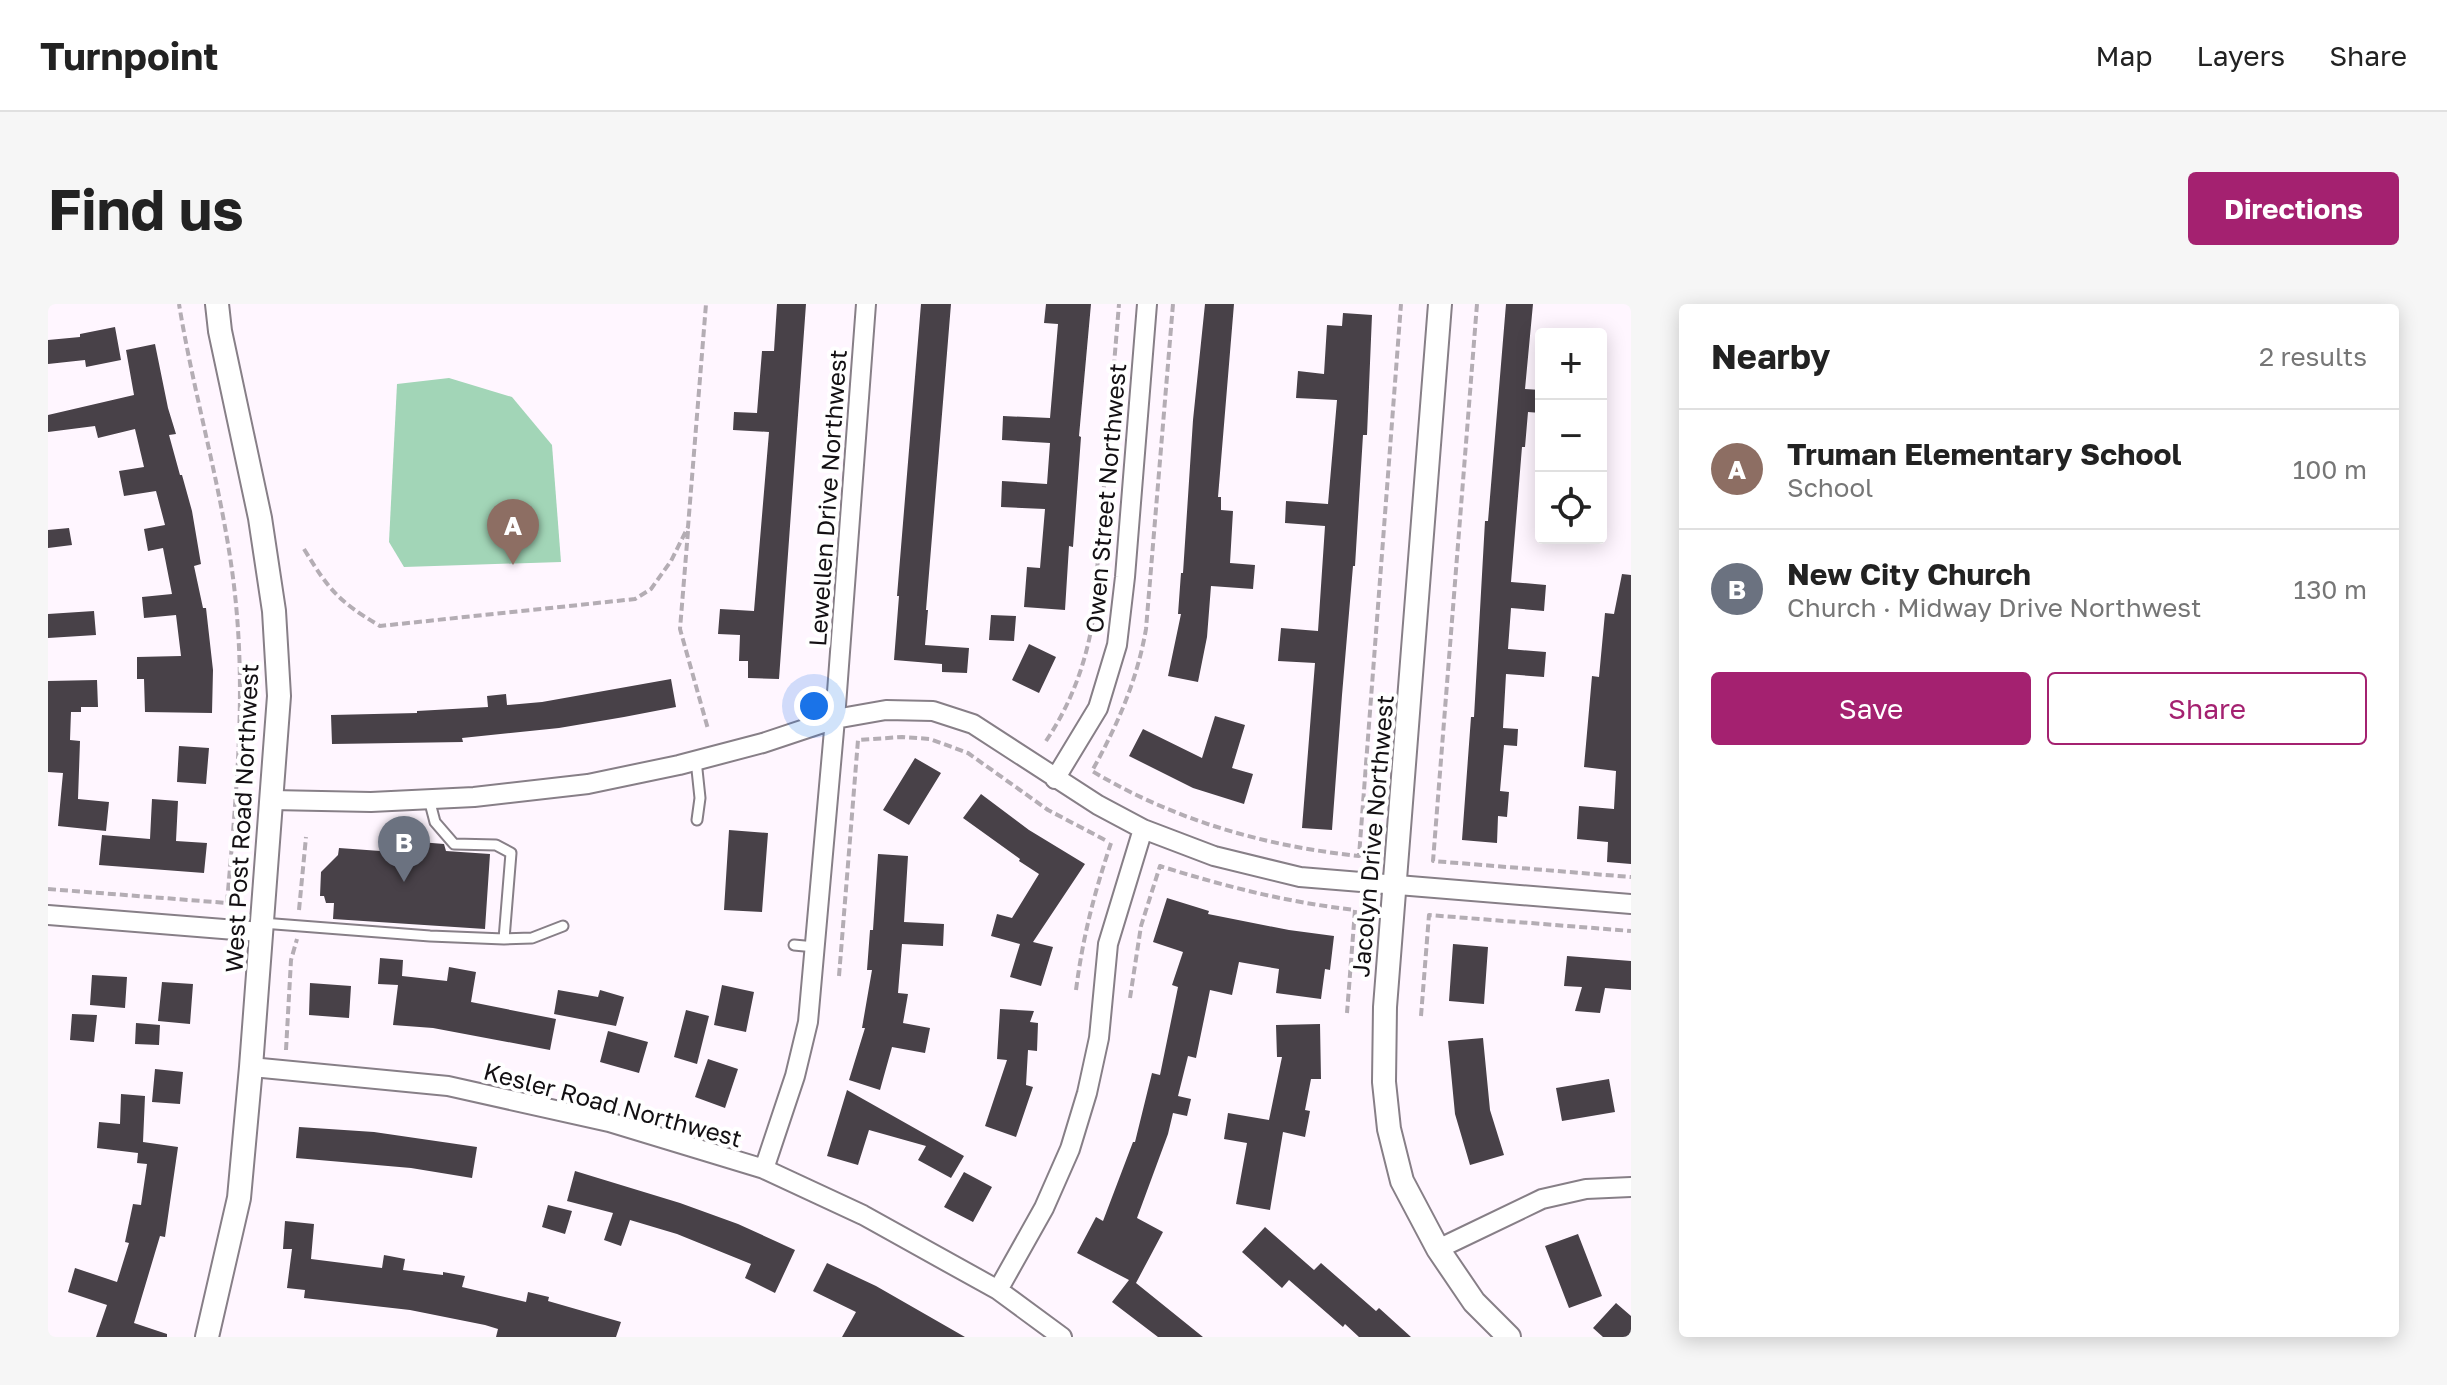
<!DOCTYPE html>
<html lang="en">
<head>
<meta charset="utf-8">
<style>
	body { margin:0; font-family:"Golos Text",sans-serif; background:#f6f6f6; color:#222 }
	.controls { position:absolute; right:24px; top:24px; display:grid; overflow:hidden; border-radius:8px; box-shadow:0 4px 20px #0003 }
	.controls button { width:72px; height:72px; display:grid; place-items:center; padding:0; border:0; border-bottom:2px solid #e0e0e0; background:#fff; color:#222; font:40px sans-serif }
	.you { position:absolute; left:766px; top:402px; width:28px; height:28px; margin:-20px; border:6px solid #fff; border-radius:50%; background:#1a73e8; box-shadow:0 0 0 12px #1a73e833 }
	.badge { display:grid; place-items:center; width:52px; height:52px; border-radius:50%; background:#a42170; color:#fff; font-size:26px; font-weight:700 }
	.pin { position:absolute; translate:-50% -66px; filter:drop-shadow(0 2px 4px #0008) }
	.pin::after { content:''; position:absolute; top:42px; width:28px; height:24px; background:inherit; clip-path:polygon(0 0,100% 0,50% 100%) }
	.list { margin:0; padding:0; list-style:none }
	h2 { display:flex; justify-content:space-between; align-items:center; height:104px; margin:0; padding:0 32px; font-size:34px }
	h2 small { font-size:26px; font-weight:400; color:#767676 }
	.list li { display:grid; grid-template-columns:52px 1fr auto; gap:24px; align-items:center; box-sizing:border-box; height:120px; padding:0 32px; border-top:2px solid #e0e0e0 }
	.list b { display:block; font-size:30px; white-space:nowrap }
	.list p { margin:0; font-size:26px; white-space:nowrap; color:#767676 }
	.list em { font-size:26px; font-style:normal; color:#767676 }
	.actions { display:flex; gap:16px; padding:24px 32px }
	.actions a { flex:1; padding:18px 0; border:2px solid #a42170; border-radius:8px; text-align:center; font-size:28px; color:#a42170 }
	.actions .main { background:#a42170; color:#fff }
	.icon { flex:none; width:44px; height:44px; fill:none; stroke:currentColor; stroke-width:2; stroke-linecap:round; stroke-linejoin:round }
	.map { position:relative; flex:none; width:1583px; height:1033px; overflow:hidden; border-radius:8px }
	header { display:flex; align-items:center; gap:48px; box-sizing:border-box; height:112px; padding:0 40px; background:#fff; border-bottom:2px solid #e0e0e0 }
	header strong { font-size:38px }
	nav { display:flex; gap:44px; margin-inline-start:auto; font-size:28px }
	.intro { display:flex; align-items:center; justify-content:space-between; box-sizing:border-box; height:192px; padding:0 48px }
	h1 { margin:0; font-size:56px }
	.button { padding:20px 36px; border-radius:8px; background:#a42170; color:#fff; font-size:28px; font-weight:700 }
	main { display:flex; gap:48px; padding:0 48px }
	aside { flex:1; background:#fff; border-radius:8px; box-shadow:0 4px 20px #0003 }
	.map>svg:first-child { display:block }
</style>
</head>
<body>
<header>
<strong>Turnpoint</strong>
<nav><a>Map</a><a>Layers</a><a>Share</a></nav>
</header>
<div class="intro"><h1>Find us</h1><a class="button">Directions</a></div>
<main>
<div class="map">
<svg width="1583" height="1033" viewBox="0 0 1583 1033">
	<rect width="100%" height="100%" fill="#fff6ff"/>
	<path fill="#a2d5b7" d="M 401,74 L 464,93 L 504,141 L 513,258 L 356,263 L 341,238 L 349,80 Z"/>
	<path fill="#484148" d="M 729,0 L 758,0 L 731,375 L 700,374 L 700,357 L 691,357 L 692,331 L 670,330 L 672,305 L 706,307 L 721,128 L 685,126 L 686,108 L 709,109 L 714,47 L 726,47 Z
		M 873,0 L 903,0 L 878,306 L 880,306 L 877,341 L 921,344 L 919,369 L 894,368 L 894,360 L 846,356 L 851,292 L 849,292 Z
		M 998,0 L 1043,0 L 1031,132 L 1033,133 L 1025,243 L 1021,242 L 1017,306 L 976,303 L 979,263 L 992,264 L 997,205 L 953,203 L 954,177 L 999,180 L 1002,139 L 954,136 L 955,112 L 1002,114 L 1010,20 L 996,19 Z
		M 1157,0 L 1186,0 L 1170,193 L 1173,193 L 1173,206 L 1185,207 L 1182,259 L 1207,261 L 1205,285 L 1163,282 L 1159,333 L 1150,378 L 1120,372 L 1133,310 L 1130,310 L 1133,269 L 1135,269 L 1145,116 Z
		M 1458,0 L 1485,0 L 1477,85 L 1493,86 L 1493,109 L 1480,108 L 1477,143 L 1474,143 L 1463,278 L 1498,281 L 1496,307 L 1463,304 L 1460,345 L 1498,348 L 1496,373 L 1458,370 L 1455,424 L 1470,425 L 1469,442 L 1456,441 L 1452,487 L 1461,488 L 1459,513 L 1450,512 L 1449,539 L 1414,536 L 1423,413 L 1426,413 L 1437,217 L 1440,217 Z
		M 1295,9 L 1324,11 L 1319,131 L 1315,131 L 1307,262 L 1305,262 L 1294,391 L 1284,526 L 1254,524 L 1267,359 L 1230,357 L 1233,324 L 1270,327 L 1277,222 L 1237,219 L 1238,197 L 1280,200 L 1289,96 L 1248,94 L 1250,67 L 1276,70 L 1279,21 L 1294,22 Z
		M 67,23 L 73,56 L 38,63 L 37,56 L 0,60 L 0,36 L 32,33 L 32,30 Z
		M 107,40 L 120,104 L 128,130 L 121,131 L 132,171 L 134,171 L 144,207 L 153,260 L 146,262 L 155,304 L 158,304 L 165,366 L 164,409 L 97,408 L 96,375 L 89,375 L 89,353 L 133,352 L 128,311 L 96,314 L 94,293 L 124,290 L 115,244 L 100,247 L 96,225 L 117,221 L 108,187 L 76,192 L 71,167 L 96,163 L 87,125 L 50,134 L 47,122 L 0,128 L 0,111 L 86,91 L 78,46 Z
		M 21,224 L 24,241 L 0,244 L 0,226 Z
		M 1574,270 L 1583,271 L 1583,560 L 1559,558 L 1560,538 L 1529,535 L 1531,502 L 1566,505 L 1568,467 L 1536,463 L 1544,372 L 1551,373 L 1557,309 L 1566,310 Z
		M 46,307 L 48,331 L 0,334 L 0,310 Z
		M 943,311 L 968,312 L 966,337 L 941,336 Z
		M 981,340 L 1008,353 L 991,389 L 964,376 Z
		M 623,375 L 628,403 L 576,413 L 511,424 L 414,434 L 415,438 L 284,440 L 283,411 L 369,409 L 369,407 L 440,403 L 439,392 L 458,390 L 459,401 L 494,398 Z
		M 49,376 L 50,403 L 33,403 L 33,408 L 23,408 L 22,436 L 32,437 L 30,495 L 61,498 L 58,527 L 10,522 L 15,469 L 0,468 L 0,377 Z
		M 1167,412 L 1197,421 L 1184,464 L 1205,470 L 1196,500 L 1145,484 L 1081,452 L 1095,425 L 1154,454 Z
		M 131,442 L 161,444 L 158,480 L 129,478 Z
		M 867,454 L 893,469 L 861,521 L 835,506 Z
		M 933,490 L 981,526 L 1037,560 L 985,638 L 1005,643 L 993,682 L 962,673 L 972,640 L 943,632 L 949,610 L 964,614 L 991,570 L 971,557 L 972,555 L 915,514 Z
		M 104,495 L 130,497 L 128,537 L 159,539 L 156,569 L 51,561 L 54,531 L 102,535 Z
		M 681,526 L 720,529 L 714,608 L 676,606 Z
		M 360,537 L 396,540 L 398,547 L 442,550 L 437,625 L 285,615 L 286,599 L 278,599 L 276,592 L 272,592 L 273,568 L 290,551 L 291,544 L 360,549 Z
		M 830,550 L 860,552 L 856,618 L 896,620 L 895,642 L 854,640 L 850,689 L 860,690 L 855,719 L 882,724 L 877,749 L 844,743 L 832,786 L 801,776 L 817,724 L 814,724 L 824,666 L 819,666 L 822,626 L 825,626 Z
		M 1119,594 L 1161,607 L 1160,610 L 1241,626 L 1286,632 L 1282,666 L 1277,665 L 1273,695 L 1228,689 L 1231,665 L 1191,658 L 1184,691 L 1162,686 L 1148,754 L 1140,752 L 1130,792 L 1143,795 L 1139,812 L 1125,809 L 1120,830 L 1089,914 L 1115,928 L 1088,979 L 1155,1033 L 1110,1033 L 1064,998 L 1081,976 L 1029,949 L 1048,913 L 1055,917 L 1085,838 L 1087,838 L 1104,769 L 1112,771 L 1130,683 L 1124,681 L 1135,648 L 1105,638 Z
		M 1405,640 L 1440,643 L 1436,700 L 1401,697 Z
		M 1519,652 L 1583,657 L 1583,686 L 1557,684 L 1552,709 L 1527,707 L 1534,683 L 1516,682 Z
		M 332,654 L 355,656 L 354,672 L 399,677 L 401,663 L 428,668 L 423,698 L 508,715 L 502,746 L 385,724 L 345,721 L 350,681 L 330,680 Z
		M 44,671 L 79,673 L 77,704 L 42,701 Z
		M 114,678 L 145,680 L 142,720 L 110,717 Z
		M 262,679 L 303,682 L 301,714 L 261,711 Z
		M 674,681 L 706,688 L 698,728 L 666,721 Z
		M 510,686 L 550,693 L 552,686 L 576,693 L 568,722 L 506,710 Z
		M 952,705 L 986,707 L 982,718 L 990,719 L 989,747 L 980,746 L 978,781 L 985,783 L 968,833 L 937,822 L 959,756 L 949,755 Z
		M 638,706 L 661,712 L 649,760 L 626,753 Z
		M 24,710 L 49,711 L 46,738 L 22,736 Z
		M 88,719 L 112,721 L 111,741 L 87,740 Z
		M 1272,720 L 1273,775 L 1263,775 L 1257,806 L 1262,807 L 1257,833 L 1235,828 L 1222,906 L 1188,900 L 1199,839 L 1176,835 L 1180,809 L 1221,816 L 1234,753 L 1229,753 L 1228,721 Z
		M 560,727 L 600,738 L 591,769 L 552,758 Z
		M 1435,734 L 1442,806 L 1456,851 L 1422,861 L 1407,810 L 1400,737 Z
		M 660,755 L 690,765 L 677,804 L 647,793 Z
		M 107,765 L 135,768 L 132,800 L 104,798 Z
		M 1561,775 L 1567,808 L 1514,817 L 1508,784 Z
		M 799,786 L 916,852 L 903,874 L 870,856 L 878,842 L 821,826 L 810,861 L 779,852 Z
		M 73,790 L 97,792 L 95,838 L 130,843 L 117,933 L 112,932 L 86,1019 L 119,1030 L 119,1033 L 48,1033 L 59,1001 L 20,988 L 27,964 L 69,978 L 81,939 L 77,938 L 85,900 L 93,901 L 99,860 L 89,859 L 90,849 L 49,844 L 51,818 L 72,820 Z
		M 251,823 L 326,828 L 429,843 L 424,874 L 363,864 L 248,854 Z
		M 527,867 L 632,899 L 690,920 L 747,946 L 727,989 L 697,974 L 703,960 L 629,930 L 582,916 L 573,942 L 556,936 L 565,909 L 519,897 Z
		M 916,868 L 944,883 L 925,918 L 896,903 Z
		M 500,901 L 524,907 L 517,930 L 494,923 Z
		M 237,917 L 266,920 L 263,955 L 334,964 L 336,951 L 357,955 L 355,966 L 395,971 L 395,968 L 417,972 L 414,983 L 478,998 L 480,988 L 501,993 L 500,997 L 573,1018 L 568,1033 L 448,1033 L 450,1025 L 437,1021 L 362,1006 L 256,994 L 257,986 L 239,984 L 244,945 L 235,945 Z
		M 1217,923 L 1266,966 L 1273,959 L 1328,1007 L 1331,1004 L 1363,1033 L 1311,1033 L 1297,1020 L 1295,1023 L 1241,976 L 1234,984 L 1194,948 Z
		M 1530,930 L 1554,992 L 1521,1004 L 1497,942 Z
		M 779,959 L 828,982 L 917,1033 L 794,1033 L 808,1008 L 765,987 Z
		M 1568,999 L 1583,1012 L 1583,1033 L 1555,1033 L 1545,1024 Z"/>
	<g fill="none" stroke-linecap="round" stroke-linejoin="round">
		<g stroke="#877f87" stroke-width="13">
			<path id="service" d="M 648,456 L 652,494 L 649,516
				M 381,495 L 387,518 L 406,540 L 448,541 L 463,549 L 456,635
				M 214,619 L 382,632 L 456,635 L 484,634 L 515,622
				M 746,641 L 767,643"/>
		</g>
		<g stroke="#877f87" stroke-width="22">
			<path id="minor" d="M 1007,475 L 1050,404 L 1069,341 L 1077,273 L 1099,0
				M 224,496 L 323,498 L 426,493 L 540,480 L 631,461 L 715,439 L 787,415 L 838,406 L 885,407 L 925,420 L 1050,501 L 1095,525 L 1166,552 L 1252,573 L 1583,600
				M 0,611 L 213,628
				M 203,763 L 400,782 L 561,818 L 716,865 L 815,911 L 950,986 L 1014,1033
				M 716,865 L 747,772 L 760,718 L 787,415 L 818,0
				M 1390,945 L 1494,895 L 1538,885 L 1583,883
				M 950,986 L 996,904 L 1022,845 L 1039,789 L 1051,734 L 1060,640 L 1095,525"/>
		</g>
		<g stroke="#877f87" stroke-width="26">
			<path id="tertiary" d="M 1392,0 L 1337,703 L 1336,778 L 1341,825 L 1354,877 L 1390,945 L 1426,998 L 1461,1033
				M 159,1033 L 191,894 L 203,763 L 231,392 L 226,307 L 212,214 L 172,27 L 169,0"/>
		</g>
		<path stroke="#b4adb4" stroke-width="4" stroke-dasharray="8 4" stroke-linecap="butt" d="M 1125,0 L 1098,325 C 1089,377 1069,422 1044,467 C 1126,516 1216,542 1311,552 L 1353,0
			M 1429,0 L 1385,557 L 1583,573
			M 640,227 L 632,325 L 660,425
			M 256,245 C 281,286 290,297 332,322 L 587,295 L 603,285 L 623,257 L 640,223 L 658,0
			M 998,437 C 1023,400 1038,359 1045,315 L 1071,0
			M 0,585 L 179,599 C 187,503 197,408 189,312 C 181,208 148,104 131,0
			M 251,606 L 258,533
			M 791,672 L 810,436 L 854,433 L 882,435 L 920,449 L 1000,506 L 1059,537
			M 1028,686 C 1035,632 1046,590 1063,539
			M 1082,694 L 1093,622 L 1112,562 C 1179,583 1238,598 1307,606 L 1299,709
			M 1373,712 L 1381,611 L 1583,627
			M 238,746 L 243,656 L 249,635"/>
		<use href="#service" stroke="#fff" stroke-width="9"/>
		<use href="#minor" stroke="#fff" stroke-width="18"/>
		<use href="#tertiary" stroke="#fff" stroke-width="22"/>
	</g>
	<g text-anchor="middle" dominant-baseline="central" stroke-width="8" stroke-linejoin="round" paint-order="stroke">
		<g font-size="24" fill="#131013" stroke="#fff">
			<text transform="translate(779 194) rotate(-86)">Lewellen Drive Northwest</text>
			<text transform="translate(1057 194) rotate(-85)">Owen Street Northwest</text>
			<text transform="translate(193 514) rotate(-87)">West Post Road Northwest</text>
			<text transform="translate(1324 532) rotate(-85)">Jacolyn Drive Northwest</text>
			<text transform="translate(565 800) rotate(15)">Kesler Road Northwest</text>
		</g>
	</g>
</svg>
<div class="controls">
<button>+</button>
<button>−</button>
<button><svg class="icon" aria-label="locate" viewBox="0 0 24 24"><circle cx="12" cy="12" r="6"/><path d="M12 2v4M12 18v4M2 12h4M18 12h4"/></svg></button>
</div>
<div class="you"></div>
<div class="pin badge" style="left:465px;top:261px;background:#8d6e63">A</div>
<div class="pin badge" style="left:356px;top:578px;background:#6b7280">B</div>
</div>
<aside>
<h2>Nearby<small>2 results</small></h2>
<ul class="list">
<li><span class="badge" style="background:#8d6e63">A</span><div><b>Truman Elementary School</b><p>School</p></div><em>100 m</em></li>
<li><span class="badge" style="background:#6b7280">B</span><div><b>New City Church</b><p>Church · Midway Drive Northwest</p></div><em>130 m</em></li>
</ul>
<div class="actions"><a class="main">Save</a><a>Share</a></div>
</aside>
</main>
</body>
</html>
